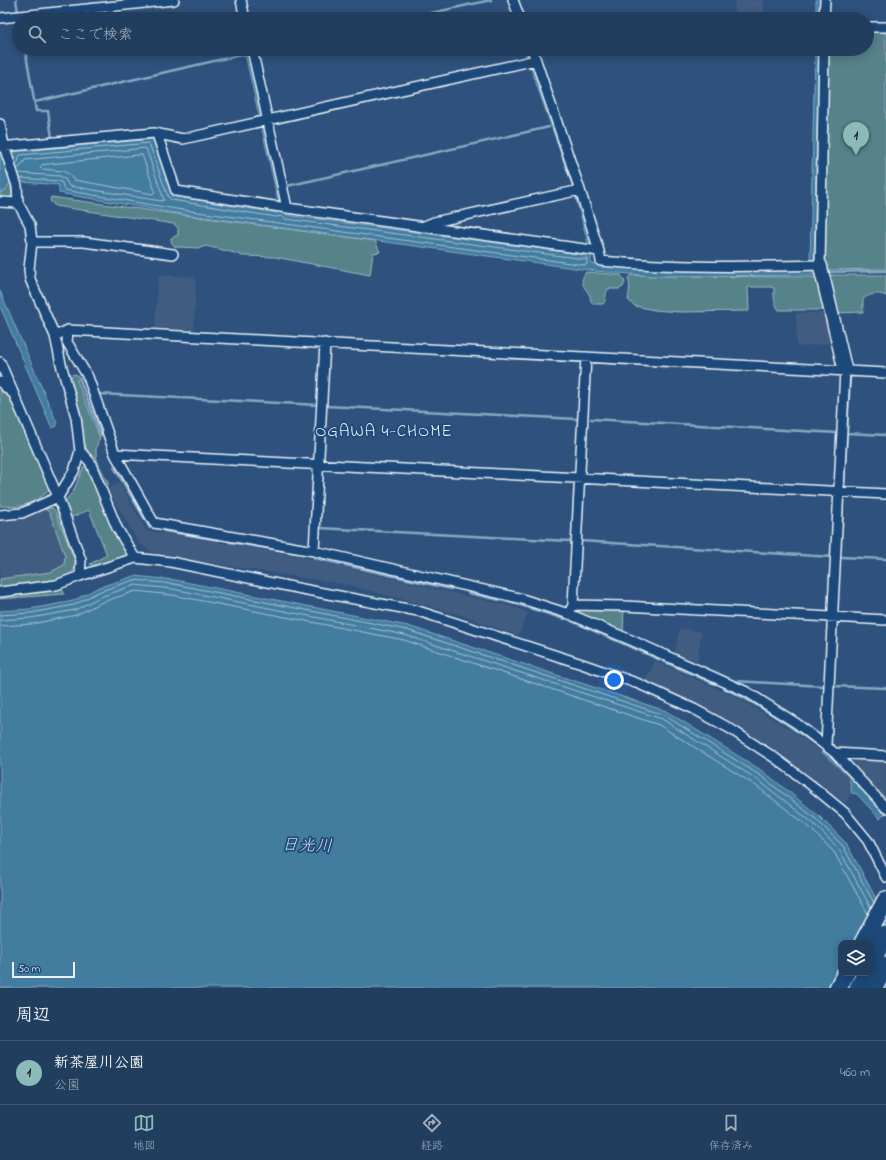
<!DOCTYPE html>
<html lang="ja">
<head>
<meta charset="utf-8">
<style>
	body { margin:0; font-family:"Indie Flower","Klee One",sans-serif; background:#2e4967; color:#f1f3f6 }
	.controls { position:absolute; right:12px; bottom:12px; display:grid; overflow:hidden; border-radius:8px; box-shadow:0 2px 10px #0003 }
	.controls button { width:36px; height:36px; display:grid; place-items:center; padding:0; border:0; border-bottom:1px solid #3f5773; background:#223e5e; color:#f1f3f6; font:20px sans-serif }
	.scale { position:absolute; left:12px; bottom:10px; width:63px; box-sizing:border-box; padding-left:4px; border:2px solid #e8f1f8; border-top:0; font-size:11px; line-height:14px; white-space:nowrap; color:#e8f1f8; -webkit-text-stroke:3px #1f4a7a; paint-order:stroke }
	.you { position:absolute; left:614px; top:680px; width:14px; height:14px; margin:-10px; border:3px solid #fff; border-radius:50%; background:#1a73e8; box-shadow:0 0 0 6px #1a73e833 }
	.badge { display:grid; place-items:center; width:26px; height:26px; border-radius:50%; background:#8bbbb9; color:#111; font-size:13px; font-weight:700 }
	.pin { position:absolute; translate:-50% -33px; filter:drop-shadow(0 1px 2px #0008) }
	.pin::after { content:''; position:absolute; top:21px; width:14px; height:12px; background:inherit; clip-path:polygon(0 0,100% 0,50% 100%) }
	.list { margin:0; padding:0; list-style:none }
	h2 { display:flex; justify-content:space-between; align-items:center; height:52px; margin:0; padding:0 16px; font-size:17px }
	h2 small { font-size:13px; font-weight:400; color:#a2aebc }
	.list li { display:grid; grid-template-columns:26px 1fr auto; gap:12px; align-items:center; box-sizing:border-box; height:64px; padding:0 16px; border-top:1px solid #3f5773 }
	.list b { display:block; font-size:15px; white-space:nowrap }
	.list p { margin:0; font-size:13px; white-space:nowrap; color:#a2aebc }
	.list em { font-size:13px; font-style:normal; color:#a2aebc }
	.icon { flex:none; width:22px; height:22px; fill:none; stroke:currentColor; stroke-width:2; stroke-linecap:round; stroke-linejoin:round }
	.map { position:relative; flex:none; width:886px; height:988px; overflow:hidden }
	.search { position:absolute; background:#223e5e; box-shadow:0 2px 10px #0003; left:12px; right:12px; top:12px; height:44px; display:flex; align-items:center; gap:10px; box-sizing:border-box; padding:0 14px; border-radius:22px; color:#a2aebc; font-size:15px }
	.sheet { height:116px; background:#223e5e }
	nav { display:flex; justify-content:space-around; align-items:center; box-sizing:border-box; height:56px; border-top:1px solid #3f5773; background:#223e5e; font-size:11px; color:#a2aebc }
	nav a { display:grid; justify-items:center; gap:2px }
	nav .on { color:#8bbbb9 }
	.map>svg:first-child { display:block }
</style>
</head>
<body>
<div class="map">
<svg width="886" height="988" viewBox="0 0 886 988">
	<rect width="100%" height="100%" fill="#2e527d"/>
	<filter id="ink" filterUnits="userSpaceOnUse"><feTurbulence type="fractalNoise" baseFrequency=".025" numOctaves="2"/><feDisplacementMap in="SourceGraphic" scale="8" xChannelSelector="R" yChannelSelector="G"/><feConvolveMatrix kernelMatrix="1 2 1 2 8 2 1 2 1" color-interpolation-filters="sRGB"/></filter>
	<g filter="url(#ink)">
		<path fill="#405c81" d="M 735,0 L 764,0 L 764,19 L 734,18 Z
			M 158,275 L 196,277 L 194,330 L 155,328 Z
			M 796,313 L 827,313 L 833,343 L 797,347 Z
			M 120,483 L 147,532 L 149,531 L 302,556 L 314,560 L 517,608 L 528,613 L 518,636 L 458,614 L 348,585 L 159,555 L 147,549 L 138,542 L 108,489 Z
			M 45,509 L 50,513 L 65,556 L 64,565 L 51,572 L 0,579 L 0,521 L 22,520 Z
			M 680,628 L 702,632 L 696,665 L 674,655 Z
			M 655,661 L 738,698 L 791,730 L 822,752 L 849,777 L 852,793 L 845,803 L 778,752 L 732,722 L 646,680 Z
			M 844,757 L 886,759 L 886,802 Z"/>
		<path fill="#57828a" stroke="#a0bac1" d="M 867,31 L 886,31 L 886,269 L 826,270 L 824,261 L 829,49 L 867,49 Z
			M 11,181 L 13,184 L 11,187 L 13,199 L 0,198 L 0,192 L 2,192 Z
			M 51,197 L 375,241 L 380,252 L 373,253 L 370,275 L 275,257 L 243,256 L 235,253 L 206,246 L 200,248 L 176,247 C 172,245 171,242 171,238 L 178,235 L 178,228 L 174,224 L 55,206 L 50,201 Z
			M 586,272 L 621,275 L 625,282 L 623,287 L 619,289 L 608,289 C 605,293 607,300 603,304 L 593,304 C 590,301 591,297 589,294 C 583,285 579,282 586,272 Z
			M 631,275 L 653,276 L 814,277 L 820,286 L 825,308 L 823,310 L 779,310 C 773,302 774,297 774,288 L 771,287 L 748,287 L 749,311 L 680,312 L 654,310 L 635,306 L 628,300 C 629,291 631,287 628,278 Z
			M 829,275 L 886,275 L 886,296 C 877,292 870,294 863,299 L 863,312 L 837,313 Z
			M 75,374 L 81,378 L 77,380 L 100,438 C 90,456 101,467 108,483 L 108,487 L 105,487 L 84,443 L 70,380 L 72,375 Z
			M 0,386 L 9,396 L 51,488 C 45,496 30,504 20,506 C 14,507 6,506 0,506 Z
			M 84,466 L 89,466 L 127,551 L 128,556 L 96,567 L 90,564 L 107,555 L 89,510 L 70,518 L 63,503 L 73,492 Z
			M 49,508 L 53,508 L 55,511 L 75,561 C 75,566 75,570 71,573 C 61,584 16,586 0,588 L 0,579 L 51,572 L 64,565 L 65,556 L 50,513 L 45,509 Z
			M 62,588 L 64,594 L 0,599 L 0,596 L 46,592 Z
			M 579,609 L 624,610 L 623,632 L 578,613 Z"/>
		<path fill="#437b9f" stroke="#85aac3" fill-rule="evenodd" d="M 816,0 L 820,0 L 819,19 L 816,19 Z
			M 244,49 L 248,49 L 286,215 L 586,255 L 586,259 L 587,260 L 589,246 L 573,188 L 524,49 L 528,49 L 576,187 L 592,244 L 591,263 L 593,264 C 666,271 739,271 812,269 L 810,260 L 815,49 L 819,49 L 814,262 L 819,275 L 653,276 L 596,271 L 176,213 L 59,193 L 59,185 L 11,181 L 5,191 L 0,192 L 0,152 L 4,163 L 15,160 L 13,152 L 153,139 L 172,196 L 277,213 L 279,205 Z
			M 0,291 L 57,423 L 57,426 L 52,428 L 0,306 Z
			M 134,576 L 175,580 L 408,626 L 666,711 L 764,772 L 819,816 L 846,843 L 886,917 L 886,988 L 0,988 L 0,611 L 30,609 L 73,601 L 97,588 ZM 841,943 L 871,943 L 871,973 L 841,973 Z
			M 823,750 L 849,772 L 882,810 L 881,812 L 885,814 L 880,819 L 857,794 L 852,793 L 849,777 L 822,752 Z"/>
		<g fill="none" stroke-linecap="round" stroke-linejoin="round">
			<path stroke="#a6c2d4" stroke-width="1" d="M 142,155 L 155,191 L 153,194 L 74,180 L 69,174 L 63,171 L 42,169 L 40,167 L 42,165 Z
				M 16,164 L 18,162 L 19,157 L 20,155 L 149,143 L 168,197 L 172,200 L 276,217 L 281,216 L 286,219 L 584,259 L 587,260 L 587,264 L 585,265 L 176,209 L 64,190 L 62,183 L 59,181 L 20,178
				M 17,169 L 21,166 L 25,160 L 146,148 L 164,200 L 161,201 L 69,186 L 65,179 L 60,176 L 18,173
				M 0,615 L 31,613 L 74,605 L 98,592 L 134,580 L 174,584 L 407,630 L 664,715 L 761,776 L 816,819 L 843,846 L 874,903
				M 0,620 L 31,618 L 75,610 L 100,597 L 135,585 L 173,589 L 405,635 L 662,719 L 758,780 L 813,823 L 839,849 L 871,908
				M 0,626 L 32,624 L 76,615 L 102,602 L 136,591 L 172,595 L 404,640 L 659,725 L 755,785 L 809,827 L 834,852 L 868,914"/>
			<path stroke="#85aac3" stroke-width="2.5" d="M 16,0 L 18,12
				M 523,16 L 716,19
				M 404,19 L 491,0
				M 25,49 L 36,111 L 48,111 L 52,138
				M 257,51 L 268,49
				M 35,102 L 249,53
				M 287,186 L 549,127
				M 827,272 L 886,271
				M 80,380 L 101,435
				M 99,394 L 319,405
				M 326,406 L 577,419
				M 591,419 L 838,433
				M 847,433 L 886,435
				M 114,467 L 150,528
				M 844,485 L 850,378
				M 842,526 L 843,498
				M 319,528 L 569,541
				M 164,531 L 218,540
				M 581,541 L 832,557
				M 229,542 L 303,554
				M 840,557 L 886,559
				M 314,558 L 451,589
				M 468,593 L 517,604 L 564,619
				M 572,621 L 715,684
				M 735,681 L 824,686
				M 833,686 L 886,688
				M 723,688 C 756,702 786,723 815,744"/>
			<g stroke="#e8f1f8" stroke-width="12">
				<path id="street" d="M 241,0 L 245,19
					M 513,0 L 520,19
					M 0,18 L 174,0
					M 824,19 L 825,0
					M 867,27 L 886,27
					M 252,49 L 287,208
					M 0,124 L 4,146 L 17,186 L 18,203 L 30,225 L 32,242 L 29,269 L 30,279 L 55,336 L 61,364 L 76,417 L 80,451 L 74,471 L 58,497 L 22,513 L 0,515
					M 157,134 L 176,191 L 287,208 L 599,251 L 580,190 L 532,49
					M 0,147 L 154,133 L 183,139 L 536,60
					M 0,202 L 18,203
					M 422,227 L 434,222 L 580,190
					M 32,242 L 84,242 L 173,254
					M 599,251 L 601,261 C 674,268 747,267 820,265 L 824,49
					M 68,330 L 67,342 L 88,377 L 115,454 L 154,523 L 314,551 L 519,598 L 569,614 L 633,641 L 747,692 L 796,723 L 835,753 L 886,808
					M 55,336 L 68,330 L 886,373
					M 0,362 L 58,497 L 81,560 L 80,576 L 56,585 L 0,592
					M 0,382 L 11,392
					M 80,451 L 90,462 L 117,528 L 135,558 L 171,562 L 302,589 L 418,611 L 582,664 L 639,684 L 694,709 L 729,728 L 775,758 L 811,785 L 845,813 L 868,841 L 886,877
					M 115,454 L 886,494
					M 314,551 L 325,343
					M 80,576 L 135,558
					M 573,605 L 624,606 L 886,620
					M 571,609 L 573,605 L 586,357
					M 826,745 L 845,370
					M 835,753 L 886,756"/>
			</g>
			<g stroke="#e8f1f8" stroke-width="16">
				<path id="secondary" d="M 820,265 L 845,370"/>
			</g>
			<g stroke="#e8f1f8" stroke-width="20">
				<path id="highway" d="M 863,943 L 886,900
					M 871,963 L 886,935
					M 838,988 L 846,973
					M 858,988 L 866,973
					M 874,988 L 886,965"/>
			</g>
			<use href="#street" stroke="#1f4a7a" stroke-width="9"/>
			<use href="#secondary" stroke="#1f4a7a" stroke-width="13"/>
			<use href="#highway" stroke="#1f4a7a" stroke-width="17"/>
		</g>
	</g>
	<g text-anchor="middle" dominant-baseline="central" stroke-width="3.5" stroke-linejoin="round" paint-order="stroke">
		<g font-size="17" letter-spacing="1" fill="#e8f1f8" stroke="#1f4a7a">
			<text x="384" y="431">OGAWA 4-CHOME</text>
		</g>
		<g font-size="17" font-style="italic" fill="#cfdfeb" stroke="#1f4a7a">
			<text transform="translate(307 846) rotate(2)">日光川</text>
		</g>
	</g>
</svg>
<div class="controls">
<button><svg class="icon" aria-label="layers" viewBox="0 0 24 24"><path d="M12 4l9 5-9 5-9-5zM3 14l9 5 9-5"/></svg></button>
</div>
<div class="scale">50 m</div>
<div class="you"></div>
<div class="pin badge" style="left:856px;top:155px">1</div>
<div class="search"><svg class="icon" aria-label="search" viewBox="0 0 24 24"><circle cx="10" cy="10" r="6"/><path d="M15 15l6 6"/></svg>ここで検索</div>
</div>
<section class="sheet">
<h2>周辺<small></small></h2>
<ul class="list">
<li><span class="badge">1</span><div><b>新茶屋川公園</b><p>公園</p></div><em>460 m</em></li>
</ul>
</section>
<nav>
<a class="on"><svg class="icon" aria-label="map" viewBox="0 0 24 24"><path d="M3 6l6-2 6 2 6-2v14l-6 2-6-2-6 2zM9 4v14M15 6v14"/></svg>地図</a>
<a><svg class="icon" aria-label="directions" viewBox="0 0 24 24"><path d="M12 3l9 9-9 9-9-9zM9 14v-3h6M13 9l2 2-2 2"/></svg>経路</a>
<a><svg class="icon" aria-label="saved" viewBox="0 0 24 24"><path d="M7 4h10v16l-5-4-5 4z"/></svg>保存済み</a>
</nav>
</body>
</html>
